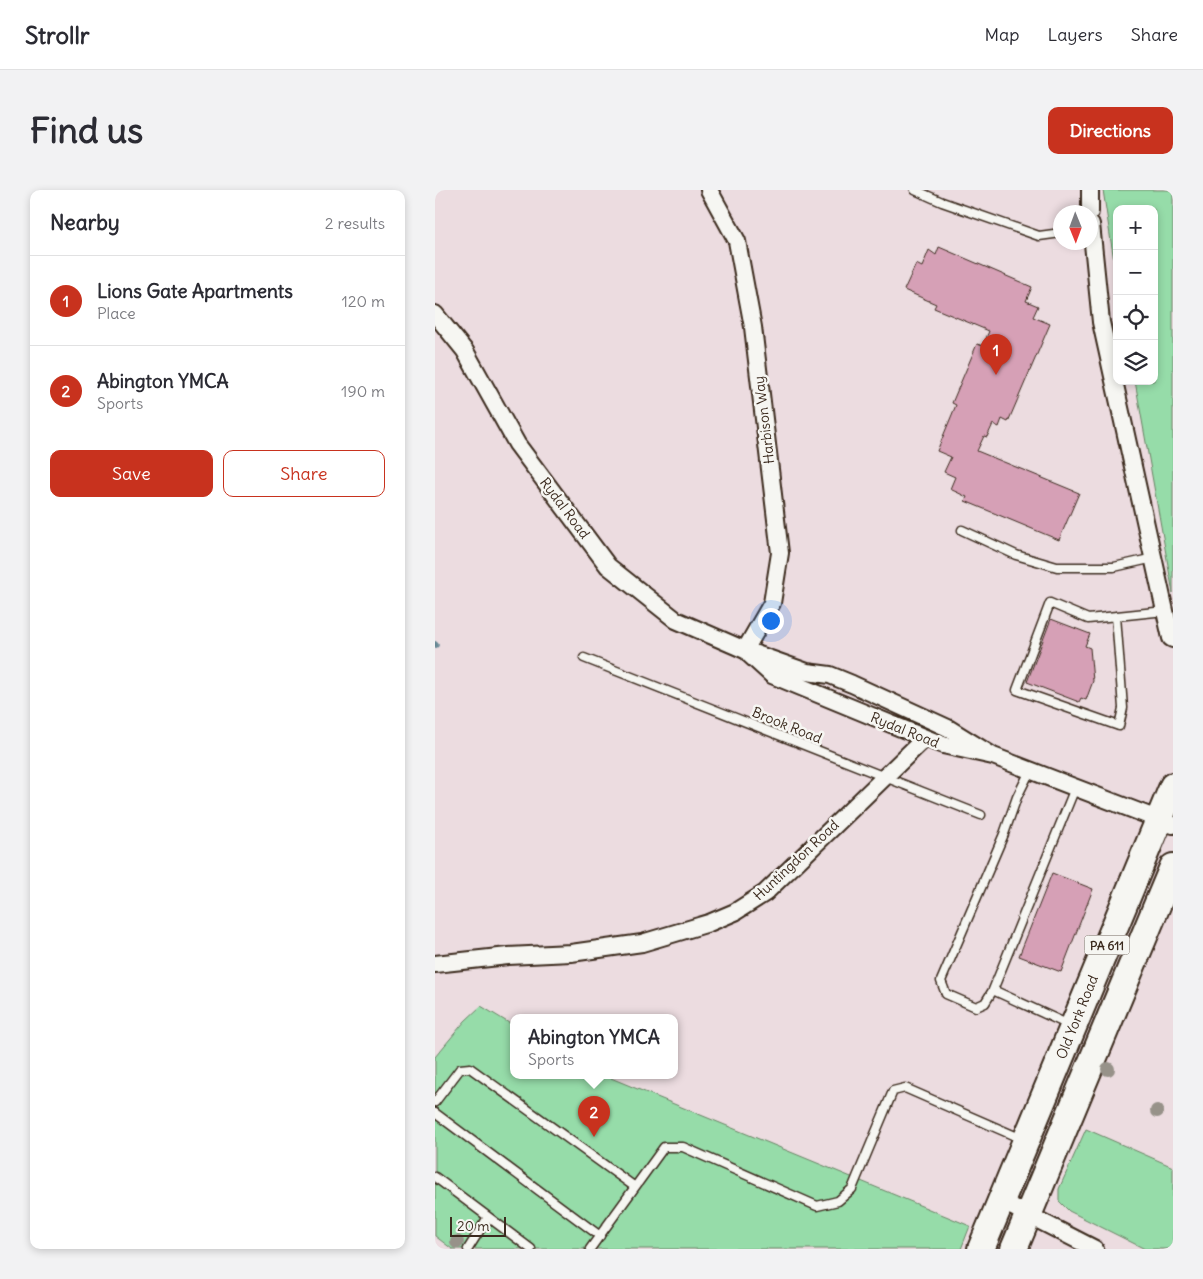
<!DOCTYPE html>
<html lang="en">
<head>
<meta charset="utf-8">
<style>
	body { margin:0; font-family:Delius,sans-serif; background:#f2f2f3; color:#2b2b33 }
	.controls { position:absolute; right:15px; top:15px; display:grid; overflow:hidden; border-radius:10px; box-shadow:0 2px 8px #0003 }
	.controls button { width:45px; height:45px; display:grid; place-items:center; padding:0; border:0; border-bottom:1px solid #e1e1e2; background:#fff; color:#2b2b33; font:25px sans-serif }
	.compass { position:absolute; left:618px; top:15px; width:45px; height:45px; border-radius:50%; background:#fff; box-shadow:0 2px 8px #0003; rotate:179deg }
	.scale { position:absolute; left:15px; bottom:12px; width:56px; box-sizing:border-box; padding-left:5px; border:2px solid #3b2a1e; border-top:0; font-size:14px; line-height:18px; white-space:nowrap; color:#3b2a1e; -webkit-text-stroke:4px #f6f6f2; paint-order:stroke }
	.you { position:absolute; left:335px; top:430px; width:18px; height:18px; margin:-12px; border:4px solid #fff; border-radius:50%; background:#1a73e8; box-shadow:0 0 0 8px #1a73e833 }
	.badge { display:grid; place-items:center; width:32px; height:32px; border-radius:50%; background:#c8321e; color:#fff; font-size:16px; font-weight:700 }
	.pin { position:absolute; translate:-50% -41px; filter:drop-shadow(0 1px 2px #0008) }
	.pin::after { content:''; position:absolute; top:26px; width:18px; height:15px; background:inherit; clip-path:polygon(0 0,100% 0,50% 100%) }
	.popup { position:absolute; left:75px; top:824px; width:168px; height:65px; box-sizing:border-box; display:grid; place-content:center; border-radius:10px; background:#fff; filter:drop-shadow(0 1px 4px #0005); font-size:16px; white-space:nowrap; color:#7c7c81 }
	.popup b { font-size:19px; color:#2b2b33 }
	.popup::after { content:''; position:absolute; left:50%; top:100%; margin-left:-10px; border:10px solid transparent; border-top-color:#fff }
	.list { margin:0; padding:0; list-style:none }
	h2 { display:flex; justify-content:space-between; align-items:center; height:65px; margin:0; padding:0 20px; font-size:21px }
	h2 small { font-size:16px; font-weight:400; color:#7c7c81 }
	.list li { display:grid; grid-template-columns:32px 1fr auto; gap:15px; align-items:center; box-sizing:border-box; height:90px; padding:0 20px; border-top:1px solid #e1e1e2 }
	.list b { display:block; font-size:19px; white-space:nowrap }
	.list p { margin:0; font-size:16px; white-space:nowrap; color:#7c7c81 }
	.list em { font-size:16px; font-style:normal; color:#7c7c81 }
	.actions { display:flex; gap:10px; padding:15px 20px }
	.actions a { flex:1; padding:11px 0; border:1px solid #c8321e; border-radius:10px; text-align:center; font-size:18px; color:#c8321e }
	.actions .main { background:#c8321e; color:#fff }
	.icon { flex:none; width:28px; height:28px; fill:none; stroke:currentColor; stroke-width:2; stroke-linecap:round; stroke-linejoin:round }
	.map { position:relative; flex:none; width:738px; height:1059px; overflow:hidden; border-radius:10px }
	header { display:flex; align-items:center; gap:30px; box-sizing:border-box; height:70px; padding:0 25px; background:#fff; border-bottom:1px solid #e1e1e2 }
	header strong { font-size:24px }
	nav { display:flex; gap:28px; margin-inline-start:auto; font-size:18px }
	.intro { display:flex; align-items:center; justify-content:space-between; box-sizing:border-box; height:120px; padding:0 30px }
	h1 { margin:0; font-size:35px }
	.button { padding:12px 22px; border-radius:10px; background:#c8321e; color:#fff; font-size:18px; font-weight:700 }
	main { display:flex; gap:30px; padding:0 30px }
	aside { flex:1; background:#fff; border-radius:10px; box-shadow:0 2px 8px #0003 }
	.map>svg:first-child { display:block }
</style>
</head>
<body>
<header>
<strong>Strollr</strong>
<nav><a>Map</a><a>Layers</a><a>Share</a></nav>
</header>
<div class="intro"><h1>Find us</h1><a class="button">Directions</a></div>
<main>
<aside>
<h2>Nearby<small>2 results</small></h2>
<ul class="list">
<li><span class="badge">1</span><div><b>Lions Gate Apartments</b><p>Place</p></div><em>120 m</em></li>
<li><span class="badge">2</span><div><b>Abington YMCA</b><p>Sports</p></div><em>190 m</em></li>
</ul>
<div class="actions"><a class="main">Save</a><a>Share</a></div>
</aside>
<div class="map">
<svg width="738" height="1059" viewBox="0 0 738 1059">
	<rect width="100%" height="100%" fill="#ecdce0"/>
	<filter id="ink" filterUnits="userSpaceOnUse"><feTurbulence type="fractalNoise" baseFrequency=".02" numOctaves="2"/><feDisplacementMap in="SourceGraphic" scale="10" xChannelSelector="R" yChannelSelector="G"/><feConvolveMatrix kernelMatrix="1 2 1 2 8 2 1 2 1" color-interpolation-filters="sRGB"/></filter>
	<g filter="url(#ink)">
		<path fill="#96dca9" stroke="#688364" d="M 668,0 L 738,0 L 738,403 L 700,191 L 719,191 L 719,19 L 682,19 L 682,90 Z
			M 46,816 L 79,836 L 79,886 L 171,886 L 535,1036 L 526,1059 L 17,1059 L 0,1046 L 0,867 L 30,831 Z
			M 651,939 L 738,977 L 738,1059 L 710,1059 L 634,1021 L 624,1011 L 624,999 Z"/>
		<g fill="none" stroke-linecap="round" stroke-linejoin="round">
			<path stroke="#678995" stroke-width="5.5" d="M 0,454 L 1,455"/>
		</g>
		<path fill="#d6a0b6" stroke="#3b2a1e" d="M 504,57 L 597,97 L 591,111 L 603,116 L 598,127 L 615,134 L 573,232 L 567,229 L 564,237 L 558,234 L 552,247 L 549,246 L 542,261 L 644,303 L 624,350 L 530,311 L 532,307 L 515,299 L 520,287 L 509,282 L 516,267 L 502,261 L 521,215 L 517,213 L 542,154 L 548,156 L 554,141 L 499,118 L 501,114 L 469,100 L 481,74 L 487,77 L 494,60 L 501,65 Z
			M 616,429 L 655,444 L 650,456 L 655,458 L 658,491 L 651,510 L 646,508 L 644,512 L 592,492 Z
			M 617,683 L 658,699 L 626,782 L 584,766 Z"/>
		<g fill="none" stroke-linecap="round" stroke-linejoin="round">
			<g stroke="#3b2a1e" stroke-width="11">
				<path id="service" d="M 480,0 L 507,12 L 604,46 L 626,43
					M 527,340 L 581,365 L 622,377 L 679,377 L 719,368
					M 681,426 L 688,518 L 684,536 L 582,500 L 615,413 L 653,429 L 730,421
					M 149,468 L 546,625
					M 595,581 L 582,607 L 569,644 L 506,791 L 511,804 L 541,817 L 550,813 L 558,800 L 640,598
					M 558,800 L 634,835
					M 0,912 L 25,879 L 35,878 L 200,997
					M 0,923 L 165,1046
					M 0,987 L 96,1059
					M 33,1059 L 53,1027
					M 155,1059 L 229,957 L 248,957 L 382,1016 L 403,1011 L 417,999 L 458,901 L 470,898 L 587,949"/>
			</g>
			<g stroke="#3b2a1e" stroke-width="20">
				<path id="minor" d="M 274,0 L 302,51 L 318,137 L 345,363 L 337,413 L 310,460
					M 655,0 L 655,22
					M 656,34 L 666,132 L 736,448 L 738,449
					M 0,124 L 30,161 L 82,254 L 173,376 L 241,430 L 310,460 L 372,482 L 395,485 L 417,494 L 513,538 L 558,566
					M 315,465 L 337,485 L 490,548 L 508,555 L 558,566 L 738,635
					M 0,774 L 73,766 L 136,763 L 207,753 L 274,733 L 300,722 L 330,703 L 490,548
					M 566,1011 L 660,1059"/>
			</g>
			<g stroke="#3b2a1e" stroke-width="30">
				<path id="trunk" d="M 546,1059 L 738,596
					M 579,1059 L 738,677"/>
			</g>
			<use href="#service" stroke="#f6f6f2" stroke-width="8"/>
			<use href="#minor" stroke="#f6f6f2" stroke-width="16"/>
			<use href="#trunk" stroke="#f6f6f2" stroke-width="26"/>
		</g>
		<g fill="#979289">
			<circle cx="673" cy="879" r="7"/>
			<circle cx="722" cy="921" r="7"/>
			<circle cx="22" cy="1052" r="7"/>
		</g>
	</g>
	<g text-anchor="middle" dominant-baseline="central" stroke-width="5" stroke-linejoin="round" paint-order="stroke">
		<rect fill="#f6f6f2" stroke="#73675e" stroke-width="1" x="649.5" y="745.5" width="45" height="19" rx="4"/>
		<g font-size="12" font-weight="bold" fill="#3b2a1e">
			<text x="672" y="755">PA 611</text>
		</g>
		<g font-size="14" fill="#3b2a1e" stroke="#f6f6f2">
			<text transform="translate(329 230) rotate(-97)">Harbison Way</text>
			<text transform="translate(130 318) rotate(53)">Rydal Road</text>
			<text transform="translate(352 535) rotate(22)">Brook Road</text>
			<text transform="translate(470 540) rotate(22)">Rydal Road</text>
			<text transform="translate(361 670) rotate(-43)">Huntingdon Road</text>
			<text transform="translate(642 827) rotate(-68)">Old York Road</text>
		</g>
	</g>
</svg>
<div class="controls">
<button>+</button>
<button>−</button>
<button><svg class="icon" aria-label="locate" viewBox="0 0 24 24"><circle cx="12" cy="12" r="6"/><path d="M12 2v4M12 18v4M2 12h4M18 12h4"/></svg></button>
<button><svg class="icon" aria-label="layers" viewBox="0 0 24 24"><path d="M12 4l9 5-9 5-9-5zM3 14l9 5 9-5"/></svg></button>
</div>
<svg class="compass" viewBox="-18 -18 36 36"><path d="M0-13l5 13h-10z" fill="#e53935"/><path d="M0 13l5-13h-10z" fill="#7c7c81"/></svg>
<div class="scale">20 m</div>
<div class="you"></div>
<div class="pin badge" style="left:561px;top:185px">1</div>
<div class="pin badge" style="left:159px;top:947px">2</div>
<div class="popup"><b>Abington YMCA</b>Sports</div>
</div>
</main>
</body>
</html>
